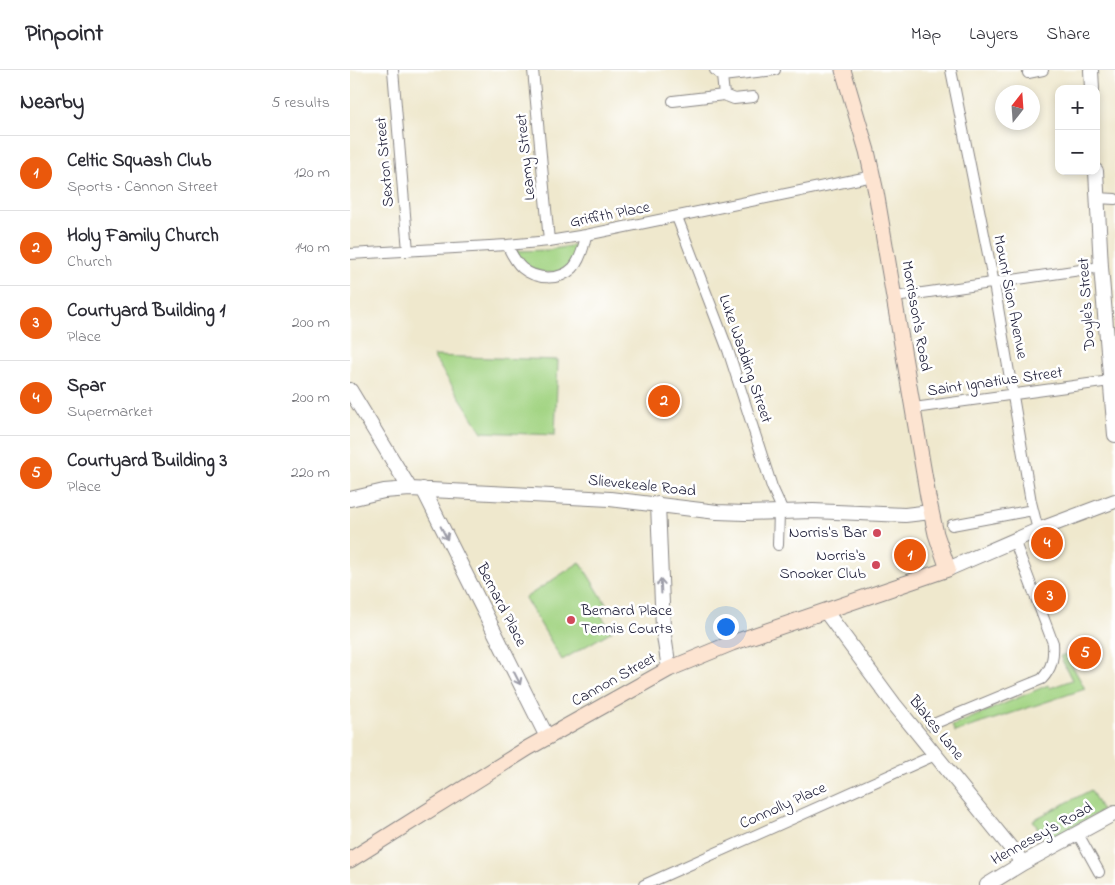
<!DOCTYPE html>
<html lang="en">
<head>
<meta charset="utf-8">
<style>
	body { margin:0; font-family:"Indie Flower",sans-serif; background:#f2f2f3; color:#2b2b33 }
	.controls { position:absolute; right:15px; top:15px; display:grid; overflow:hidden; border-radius:10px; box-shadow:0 2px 8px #0003 }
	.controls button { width:45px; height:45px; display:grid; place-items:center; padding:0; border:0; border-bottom:1px solid #e1e1e2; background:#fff; color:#2b2b33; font:25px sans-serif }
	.compass { position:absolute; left:645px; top:15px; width:45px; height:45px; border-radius:50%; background:#fff; box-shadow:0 2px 8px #0003; rotate:17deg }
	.you { position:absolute; left:375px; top:556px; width:18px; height:18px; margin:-12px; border:4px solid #fff; border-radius:50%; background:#1a73e8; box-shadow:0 0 0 8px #1a73e833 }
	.badge { display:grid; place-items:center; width:32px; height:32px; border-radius:50%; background:#ea580c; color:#fff; font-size:16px; font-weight:700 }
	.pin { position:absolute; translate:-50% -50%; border:2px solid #fff; box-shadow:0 1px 5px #0006 }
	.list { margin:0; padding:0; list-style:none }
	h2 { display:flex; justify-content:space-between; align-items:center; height:65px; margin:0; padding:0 20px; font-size:21px }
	h2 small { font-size:16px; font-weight:400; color:#7c7c81 }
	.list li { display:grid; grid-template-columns:32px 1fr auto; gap:15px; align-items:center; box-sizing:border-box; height:75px; padding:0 20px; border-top:1px solid #e1e1e2 }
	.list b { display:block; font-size:19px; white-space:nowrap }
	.list p { margin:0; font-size:16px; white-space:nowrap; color:#7c7c81 }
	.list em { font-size:16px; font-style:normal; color:#7c7c81 }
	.map { position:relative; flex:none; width:765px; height:815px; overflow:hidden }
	header { display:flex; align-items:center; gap:30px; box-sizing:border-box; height:70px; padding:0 25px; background:#fff; border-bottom:1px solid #e1e1e2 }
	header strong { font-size:24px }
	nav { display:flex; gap:28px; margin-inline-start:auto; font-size:18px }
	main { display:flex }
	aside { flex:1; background:#fff }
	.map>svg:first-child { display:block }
</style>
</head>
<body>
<header>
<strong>Pinpoint</strong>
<nav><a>Map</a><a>Layers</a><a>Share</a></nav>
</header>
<main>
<aside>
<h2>Nearby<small>5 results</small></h2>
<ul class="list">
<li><span class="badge">1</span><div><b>Celtic Squash Club</b><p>Sports · Cannon Street</p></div><em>120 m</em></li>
<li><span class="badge">2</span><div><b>Holy Family Church</b><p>Church</p></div><em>140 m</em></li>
<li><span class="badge">3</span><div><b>Courtyard Building 1</b><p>Place</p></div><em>200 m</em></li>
<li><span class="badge">4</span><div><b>Spar</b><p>Supermarket</p></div><em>200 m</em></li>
<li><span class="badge">5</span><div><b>Courtyard Building 3</b><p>Place</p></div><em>220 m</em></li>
</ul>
</aside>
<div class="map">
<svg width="765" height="815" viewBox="0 0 765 815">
	<rect width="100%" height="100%" fill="#fff"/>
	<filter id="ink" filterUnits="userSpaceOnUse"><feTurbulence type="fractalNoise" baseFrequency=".02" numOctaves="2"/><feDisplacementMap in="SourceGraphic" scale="10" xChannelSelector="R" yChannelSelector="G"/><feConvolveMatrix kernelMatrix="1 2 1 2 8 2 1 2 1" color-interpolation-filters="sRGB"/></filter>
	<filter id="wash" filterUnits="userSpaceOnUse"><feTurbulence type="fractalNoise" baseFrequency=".0096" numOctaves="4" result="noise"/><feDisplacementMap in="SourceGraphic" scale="20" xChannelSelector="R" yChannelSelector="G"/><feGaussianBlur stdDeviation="1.12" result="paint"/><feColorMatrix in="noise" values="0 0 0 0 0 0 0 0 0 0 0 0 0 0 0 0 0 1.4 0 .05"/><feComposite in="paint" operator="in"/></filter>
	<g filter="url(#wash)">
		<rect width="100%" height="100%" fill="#efe8cd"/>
		<path fill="#a3d483" stroke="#627b5f" d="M 231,174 C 228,182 224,191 216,197 C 198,210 175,199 165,181 L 198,180 Z
			M 83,286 L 208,290 L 205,365 L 132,362 Z
			M 230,492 L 256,534 L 247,540 L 262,561 L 212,590 L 175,528 Z
			M 716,584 L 735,619 L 605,662 L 602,656 L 698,615 L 700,618 L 722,610 L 710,586 Z
			M 741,720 L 752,741 L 695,771 L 683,750 Z"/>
	</g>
	<g filter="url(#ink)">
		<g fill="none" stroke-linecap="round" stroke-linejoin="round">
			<g stroke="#888584" stroke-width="12">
				<path id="minor" d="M 43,0 L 58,181
					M 183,0 L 199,171
					M 601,0 L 644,214 L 681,432 L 688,460
					M 678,3 L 693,0
					M 372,6 L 425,0
					M 374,25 L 384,29 L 403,27
					M 323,31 L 374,25 L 372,6 L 365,0
					M 747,128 L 765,129
					M 327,147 L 378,280 L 422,417 L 433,441
					M 157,175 C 161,183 165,192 172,198 C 186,210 210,211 223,198 C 231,189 234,176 236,165
					M 0,184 L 157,175 L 199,171 L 236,165 L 523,106
					M 545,227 L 751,197
					M 564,338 L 760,311
					M 602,455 L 683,440
					M 428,475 L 429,442
					M 581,655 L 692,609 C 702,598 704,588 703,573 L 664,470
					M 728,764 L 749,802
					M 294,815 L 585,685"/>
			</g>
			<g stroke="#888584" stroke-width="16">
				<path id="tertiary" d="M 741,0 L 742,19
					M 746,101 L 751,197 L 765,365
					M 0,320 L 60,419
					M 73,419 L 197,667
					M 0,429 L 34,421 L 60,419 L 260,429 L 367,442 L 395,443 L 463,441 L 555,445 L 581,442
					M 308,434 L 313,559 L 319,599
					M 598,499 L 688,460 L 765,431
					M 476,542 L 544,634 L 673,793
					M 637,815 L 673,793 L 765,743"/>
			</g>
			<g stroke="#888584" stroke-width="17">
				<path id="secondary" d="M 0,790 L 178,678 L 319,599 L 382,573 L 598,499 L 586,464 L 578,427 L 526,122 L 517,81 L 493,0"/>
			</g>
			<use href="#minor" stroke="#fff" stroke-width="10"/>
			<use href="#tertiary" stroke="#fff" stroke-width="14"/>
			<use href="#secondary" stroke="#fde4d1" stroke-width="15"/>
		</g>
		<defs><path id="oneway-shaft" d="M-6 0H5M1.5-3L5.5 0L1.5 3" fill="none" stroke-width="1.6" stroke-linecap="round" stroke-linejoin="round" transform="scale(1.25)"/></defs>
		<g stroke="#9c9ca7">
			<use href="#oneway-shaft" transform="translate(94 463) rotate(63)"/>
			<use href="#oneway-shaft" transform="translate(311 516) rotate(-93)"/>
			<use href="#oneway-shaft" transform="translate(167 608) rotate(63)"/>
		</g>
	</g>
	<g fill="#d1495b" stroke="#fff" stroke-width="2">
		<circle cx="527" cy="463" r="5"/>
		<circle cx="526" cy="495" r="5"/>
		<circle cx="221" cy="550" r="5"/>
	</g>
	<g text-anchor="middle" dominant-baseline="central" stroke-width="5" stroke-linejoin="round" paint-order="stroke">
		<g font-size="16" fill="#22223b" stroke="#fff">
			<text transform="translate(176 87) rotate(-96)">Leamy Street</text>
			<text transform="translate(35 92) rotate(-95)">Sexton Street</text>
			<text transform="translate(260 145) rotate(-11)">Griffith Place</text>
			<text transform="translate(660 227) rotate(79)">Mount Sion Avenue</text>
			<text transform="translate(737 234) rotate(-94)">Doyle's Street</text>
			<text transform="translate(566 246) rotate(80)">Morrisson's Road</text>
			<text transform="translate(395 289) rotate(71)">Luke Wadding Street</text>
			<text transform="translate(645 312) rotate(-8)">Saint Ignatius Street</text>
			<text transform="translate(292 416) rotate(6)">Slievekeale Road</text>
			<text transform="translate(151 535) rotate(63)">Bernard Place</text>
			<text transform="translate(264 610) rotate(-29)">Cannon Street</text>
			<text transform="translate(586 658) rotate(51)">Blakes Lane</text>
			<text transform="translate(433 736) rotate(-24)">Connolly Place</text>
			<text transform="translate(692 764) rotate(-29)">Hennessy's Road</text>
		</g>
		<g font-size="16" fill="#22223b" stroke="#fff" text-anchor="end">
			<text x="517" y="463">Norris's Bar</text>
			<text x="516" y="486">Norris's<tspan x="516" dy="18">Snooker Club</tspan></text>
			<text x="231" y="541" text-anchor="start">Bernard Place<tspan x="231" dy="18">Tennis Courts</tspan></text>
		</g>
	</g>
</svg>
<div class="controls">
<button>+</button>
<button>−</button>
</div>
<svg class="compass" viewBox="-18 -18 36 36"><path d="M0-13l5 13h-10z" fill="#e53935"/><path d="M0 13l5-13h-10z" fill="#7c7c81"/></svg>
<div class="you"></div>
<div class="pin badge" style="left:560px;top:485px">1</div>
<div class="pin badge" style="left:314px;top:331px">2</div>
<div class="pin badge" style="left:700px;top:526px">3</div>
<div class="pin badge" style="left:697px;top:473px">4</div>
<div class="pin badge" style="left:735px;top:583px">5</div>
</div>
</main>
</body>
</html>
